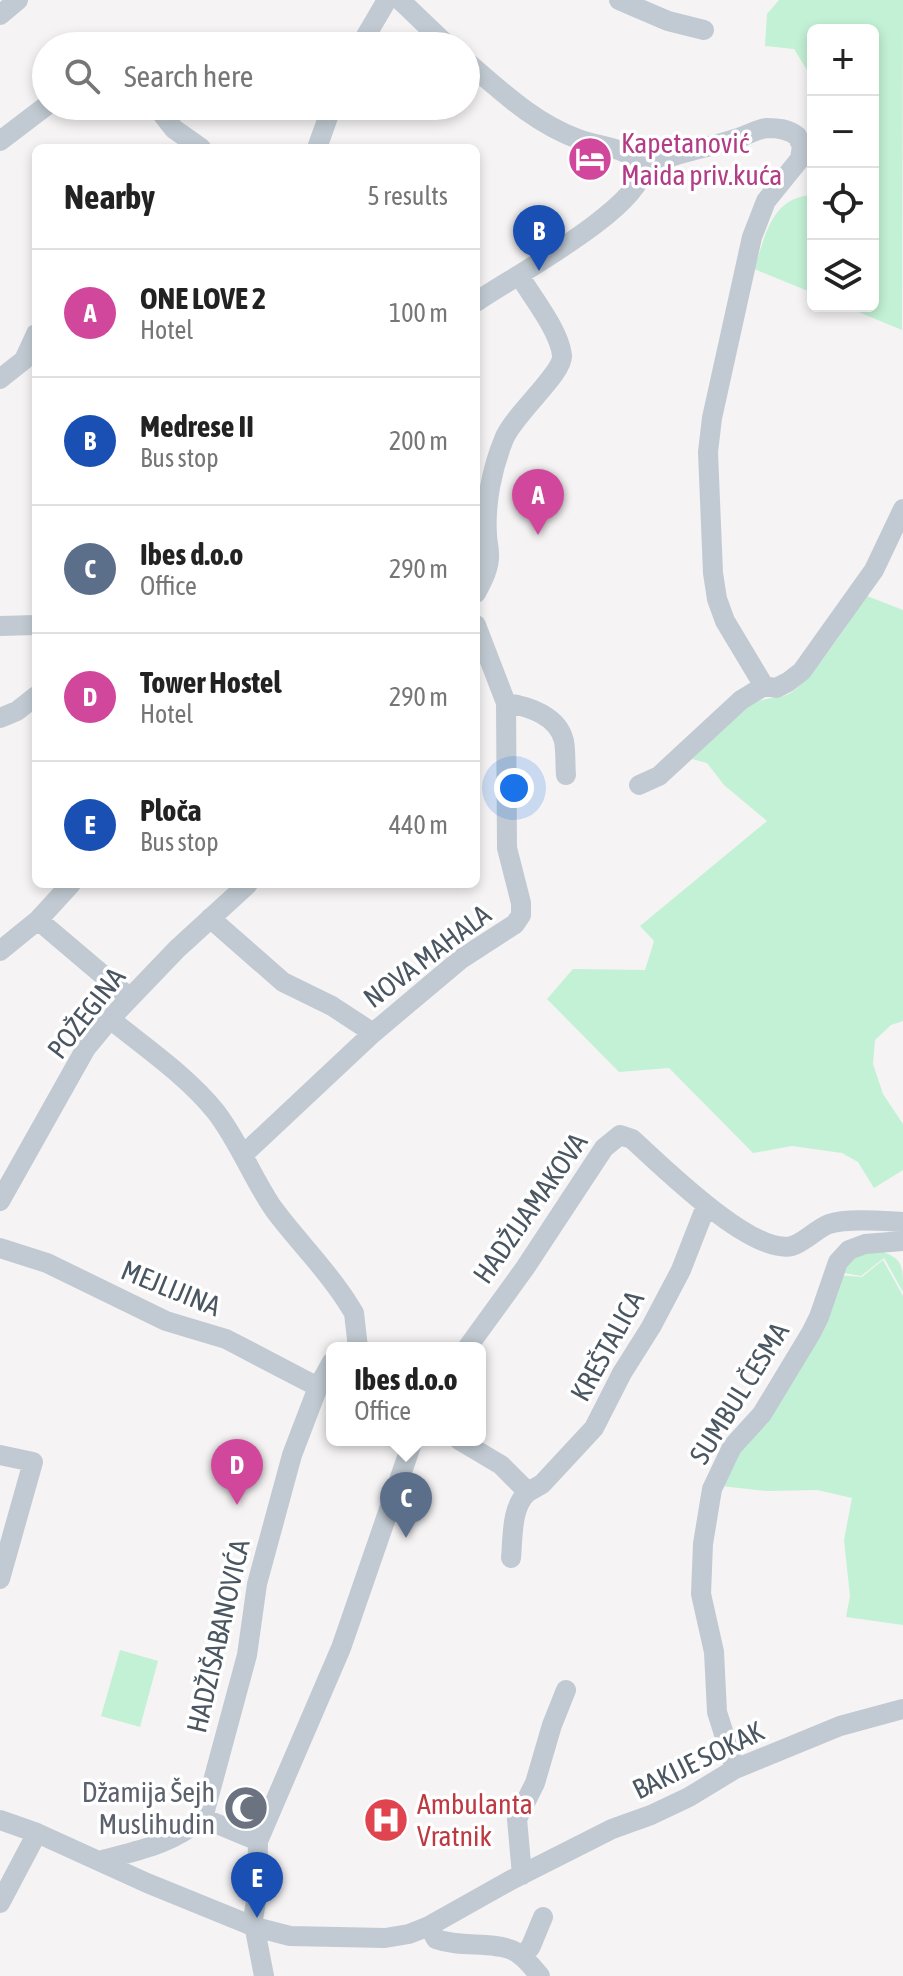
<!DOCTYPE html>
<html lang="en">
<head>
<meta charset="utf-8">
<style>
	body { margin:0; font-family:"Asap Condensed",sans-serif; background:#f6f6f6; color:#222 }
	.controls { position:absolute; right:24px; top:24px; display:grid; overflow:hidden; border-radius:12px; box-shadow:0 4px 12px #0003 }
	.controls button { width:72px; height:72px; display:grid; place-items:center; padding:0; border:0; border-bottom:2px solid #e0e0e0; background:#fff; color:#222; font:40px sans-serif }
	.you { position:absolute; left:514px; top:788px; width:28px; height:28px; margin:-20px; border:6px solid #fff; border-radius:50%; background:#1a73e8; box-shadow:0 0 0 12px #1a73e833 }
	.badge { display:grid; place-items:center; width:52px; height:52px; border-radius:50%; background:#1a73e8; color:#fff; font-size:26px; font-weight:700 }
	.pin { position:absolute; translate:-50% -66px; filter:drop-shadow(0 2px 4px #0008) }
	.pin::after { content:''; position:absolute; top:42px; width:28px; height:24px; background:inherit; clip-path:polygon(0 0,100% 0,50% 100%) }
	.popup { position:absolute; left:326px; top:1342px; width:160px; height:104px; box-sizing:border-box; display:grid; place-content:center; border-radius:12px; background:#fff; filter:drop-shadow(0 2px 6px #0005); font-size:26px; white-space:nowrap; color:#767676 }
	.popup b { font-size:30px; color:#222 }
	.popup::after { content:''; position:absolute; left:50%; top:100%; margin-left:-16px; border:16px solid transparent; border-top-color:#fff }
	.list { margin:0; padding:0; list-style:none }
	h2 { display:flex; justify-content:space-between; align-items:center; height:104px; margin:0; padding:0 32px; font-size:34px }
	h2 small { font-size:26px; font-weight:400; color:#767676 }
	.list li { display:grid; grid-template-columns:52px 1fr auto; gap:24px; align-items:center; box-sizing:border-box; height:128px; padding:0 32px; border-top:2px solid #e0e0e0 }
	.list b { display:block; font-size:30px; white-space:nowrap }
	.list p { margin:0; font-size:26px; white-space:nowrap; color:#767676 }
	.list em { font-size:26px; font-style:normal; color:#767676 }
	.icon { flex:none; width:44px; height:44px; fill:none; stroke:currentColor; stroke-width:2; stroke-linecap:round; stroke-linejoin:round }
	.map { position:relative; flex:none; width:903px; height:1976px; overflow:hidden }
	.search { position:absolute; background:#fff; box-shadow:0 4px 12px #0003; left:32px; top:32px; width:448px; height:88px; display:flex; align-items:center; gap:20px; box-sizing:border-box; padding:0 28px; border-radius:44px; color:#767676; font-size:30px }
	.panel { position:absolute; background:#fff; box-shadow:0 4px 12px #0003; left:32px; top:144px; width:448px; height:744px; border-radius:12px }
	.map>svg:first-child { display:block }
</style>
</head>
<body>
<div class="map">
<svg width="903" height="1976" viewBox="0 0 903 1976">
	<rect width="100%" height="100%" fill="#f5f3f3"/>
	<path fill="#c3f1d5" d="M 779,0 L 903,0 L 902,330 L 844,306 L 873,306 L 873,30 L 813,30 L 813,71 L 807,70 L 794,49 L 765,46 L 767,14 Z
		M 813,195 L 813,293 L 754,269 C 766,235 771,197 813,195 Z
		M 867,596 L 903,610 L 903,1021 L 891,1025 L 875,1040 L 873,1064 L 883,1094 L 903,1124 L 903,1170 L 874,1188 L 858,1162 L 842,1153 L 792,1146 L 753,1153 L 669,1068 L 619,1072 L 547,999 L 573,969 L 645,970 L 654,941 L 640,926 L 767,821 L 724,785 L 707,763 L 692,759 C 711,739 730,714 756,702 C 769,696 784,700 796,689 C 824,663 845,626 867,596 Z
		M 878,1250 C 903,1259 903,1263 903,1292 L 884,1258 L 861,1276 L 839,1272 L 849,1257 Z
		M 883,1260 L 903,1296 L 903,1625 L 846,1617 L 850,1596 L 844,1540 L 852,1498 L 817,1490 L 767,1491 L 721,1486 L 836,1275 L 862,1277 Z
		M 120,1650 L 158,1661 L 140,1727 L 101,1716 Z"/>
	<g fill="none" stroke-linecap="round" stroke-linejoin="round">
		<path stroke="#c1cad2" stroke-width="20" d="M 400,0 L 448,46
			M 619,0 L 668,21 L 704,30
			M 0,15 L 18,0
			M 360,46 L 387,0
			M 466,61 C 501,91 534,123 578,139 C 598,147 634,147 643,169
			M 156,106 L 174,129 L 201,148
			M 0,141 L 46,106
			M 317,148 L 332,106
			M 476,302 C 512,277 638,210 643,169 C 673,152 706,149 738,138 C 748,135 757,129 767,128 C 778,128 788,129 797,136 L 802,146 L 800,159 L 766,201 L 752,237 L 712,418 L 708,452 L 713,573 L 717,599 L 725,621 L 764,686
			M 0,379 L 24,360 L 36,334
			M 476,593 C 483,580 490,567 489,553 C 489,547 487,541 487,535 C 485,503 492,468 504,439 C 514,414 564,373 562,355 C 559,330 532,297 519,275
			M 0,626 L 36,625
			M 506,703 C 529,706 558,716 564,741 C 566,752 565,764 566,775
			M 0,718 L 17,711 L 36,696
			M 639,785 L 659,776 L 741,700 L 764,686 L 776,688 L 788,682 L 802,671 L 874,570 L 903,509
			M 210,918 L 283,982 L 332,1006 L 373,1033
			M 38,920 L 130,998
			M 0,951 L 38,920 L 71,884
			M 110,1019 C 146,1048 187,1076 216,1112 C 239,1142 252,1177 273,1208 C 297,1241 327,1269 349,1305 L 354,1313 L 358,1348
			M 244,1154 L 373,1033 L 461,959 L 515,924 L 521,915 L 521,903 L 507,848 L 506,703 L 476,625
			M 0,1201 L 86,1048 L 110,1019 L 177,949 L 248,884
			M 0,1248 L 47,1263 L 166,1321 L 226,1339 L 318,1387
			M 467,1348 L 525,1268 L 604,1148 L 620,1135 L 632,1139 C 662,1166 752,1256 792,1246 C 805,1242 816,1229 829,1224 C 847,1218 883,1221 903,1222
			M 459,1440 L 501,1465 L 528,1492 C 511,1506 513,1537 511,1558
			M 0,1455 L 33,1462 L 0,1579
			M 528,1492 L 542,1484 L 594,1428 L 622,1373 L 651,1327 L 681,1270 L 706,1206
			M 735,1769 L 717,1712 L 714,1652 L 701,1594 L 703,1544 L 712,1489 L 732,1447 L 762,1414 L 811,1333 L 819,1317 L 838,1262 L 849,1250 L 865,1244 L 903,1241
			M 203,1818 L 258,1841 L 257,1896 L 253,1919 L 264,1976
			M 0,1820 L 37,1833 L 147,1883 L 255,1927 L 290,1936 L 385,1938 L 409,1934 L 429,1926 L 511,1880 L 612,1829 L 651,1815 L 689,1797 L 735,1769 L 840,1726 L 903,1709
			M 258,1841 L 341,1648 L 413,1440
			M 99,1861 C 140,1850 170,1845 203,1818 L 247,1655 L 257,1584 L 292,1455 L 318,1387 L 332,1362
			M 522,1875 L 517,1819 L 535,1783 L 552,1725 L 566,1690
			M 0,1903 L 37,1833
			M 429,1926 L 436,1939 C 461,1948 490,1941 512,1950 C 524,1955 532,1967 540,1976
			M 523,1957 L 531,1946 L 543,1917"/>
	</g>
	<defs>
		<g id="hotel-disc" transform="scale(2.3)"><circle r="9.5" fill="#d1479c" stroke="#fff"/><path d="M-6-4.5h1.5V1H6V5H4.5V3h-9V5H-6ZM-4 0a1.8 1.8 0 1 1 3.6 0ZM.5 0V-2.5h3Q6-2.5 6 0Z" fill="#fff"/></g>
		<g id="mosque-disc" transform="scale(2.3)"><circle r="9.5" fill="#6b7280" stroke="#fff"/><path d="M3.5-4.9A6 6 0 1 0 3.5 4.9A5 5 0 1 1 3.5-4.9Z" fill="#fff"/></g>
		<g id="hospital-disc" transform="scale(2.3)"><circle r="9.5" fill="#e0444e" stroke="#fff"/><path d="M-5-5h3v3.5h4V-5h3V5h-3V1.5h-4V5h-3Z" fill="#fff"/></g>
	</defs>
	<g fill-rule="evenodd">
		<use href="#hotel-disc" x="590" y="159"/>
		<use href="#mosque-disc" x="246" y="1808"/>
		<use href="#hospital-disc" x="386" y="1820"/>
	</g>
	<g text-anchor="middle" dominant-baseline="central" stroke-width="7" stroke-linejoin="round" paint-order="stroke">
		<g font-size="28" fill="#b23c85" stroke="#fff" text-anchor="start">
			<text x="621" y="143">Kapetanović<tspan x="621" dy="32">Maida priv.kuća</tspan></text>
		</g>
		<g font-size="28" fill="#4a5661" stroke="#fff">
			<text transform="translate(427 956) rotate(-37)">NOVA MAHALA</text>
			<text transform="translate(86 1013) rotate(-52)">POŽEGINA</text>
			<text transform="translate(530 1208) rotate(-55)">HADŽIJAMAKOVA</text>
			<text transform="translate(171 1288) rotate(22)">MEJLIJINA</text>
			<text transform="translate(607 1346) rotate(-61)">KREŠTALICA</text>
			<text transform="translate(739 1393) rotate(-58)">SUMBUL ČESMA</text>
			<text transform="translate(218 1636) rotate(-77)">HADŽIŠABANOVIĆA</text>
			<text transform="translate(698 1760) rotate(-26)">BAKIJE SOKAK</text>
		</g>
		<g font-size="28" fill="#5b616d" stroke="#fff" text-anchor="end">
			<text x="215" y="1792">Džamija Šejh<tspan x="215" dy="32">Muslihudin</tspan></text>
		</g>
		<g font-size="28" fill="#be3a42" stroke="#fff" text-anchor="start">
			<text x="417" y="1804">Ambulanta<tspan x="417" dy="32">Vratnik</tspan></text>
		</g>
	</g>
</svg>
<div class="controls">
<button>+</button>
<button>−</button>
<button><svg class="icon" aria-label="locate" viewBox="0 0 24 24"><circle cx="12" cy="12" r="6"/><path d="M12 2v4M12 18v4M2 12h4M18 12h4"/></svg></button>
<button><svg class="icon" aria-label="layers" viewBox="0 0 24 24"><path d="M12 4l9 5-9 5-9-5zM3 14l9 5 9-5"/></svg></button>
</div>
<div class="you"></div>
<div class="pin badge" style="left:538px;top:535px;background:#d1479c">A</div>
<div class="pin badge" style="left:539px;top:271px;background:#1a4fb4">B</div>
<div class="pin badge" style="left:406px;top:1538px;background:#5c6f8a">C</div>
<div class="popup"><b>Ibes d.o.o</b>Office</div>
<div class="pin badge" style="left:237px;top:1505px;background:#d1479c">D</div>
<div class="pin badge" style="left:257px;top:1918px;background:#1a4fb4">E</div>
<div class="search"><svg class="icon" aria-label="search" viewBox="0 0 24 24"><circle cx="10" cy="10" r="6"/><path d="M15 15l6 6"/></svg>Search here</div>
<section class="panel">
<h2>Nearby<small>5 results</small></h2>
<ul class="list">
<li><span class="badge" style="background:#d1479c">A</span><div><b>ONE LOVE 2</b><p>Hotel</p></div><em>100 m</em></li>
<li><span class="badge" style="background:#1a4fb4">B</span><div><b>Medrese II</b><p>Bus stop</p></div><em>200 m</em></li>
<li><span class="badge" style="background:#5c6f8a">C</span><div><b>Ibes d.o.o</b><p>Office</p></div><em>290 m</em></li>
<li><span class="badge" style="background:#d1479c">D</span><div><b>Tower Hostel</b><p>Hotel</p></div><em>290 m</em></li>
<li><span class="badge" style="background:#1a4fb4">E</span><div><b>Ploča</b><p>Bus stop</p></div><em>440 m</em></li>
</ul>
</section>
</div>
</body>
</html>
